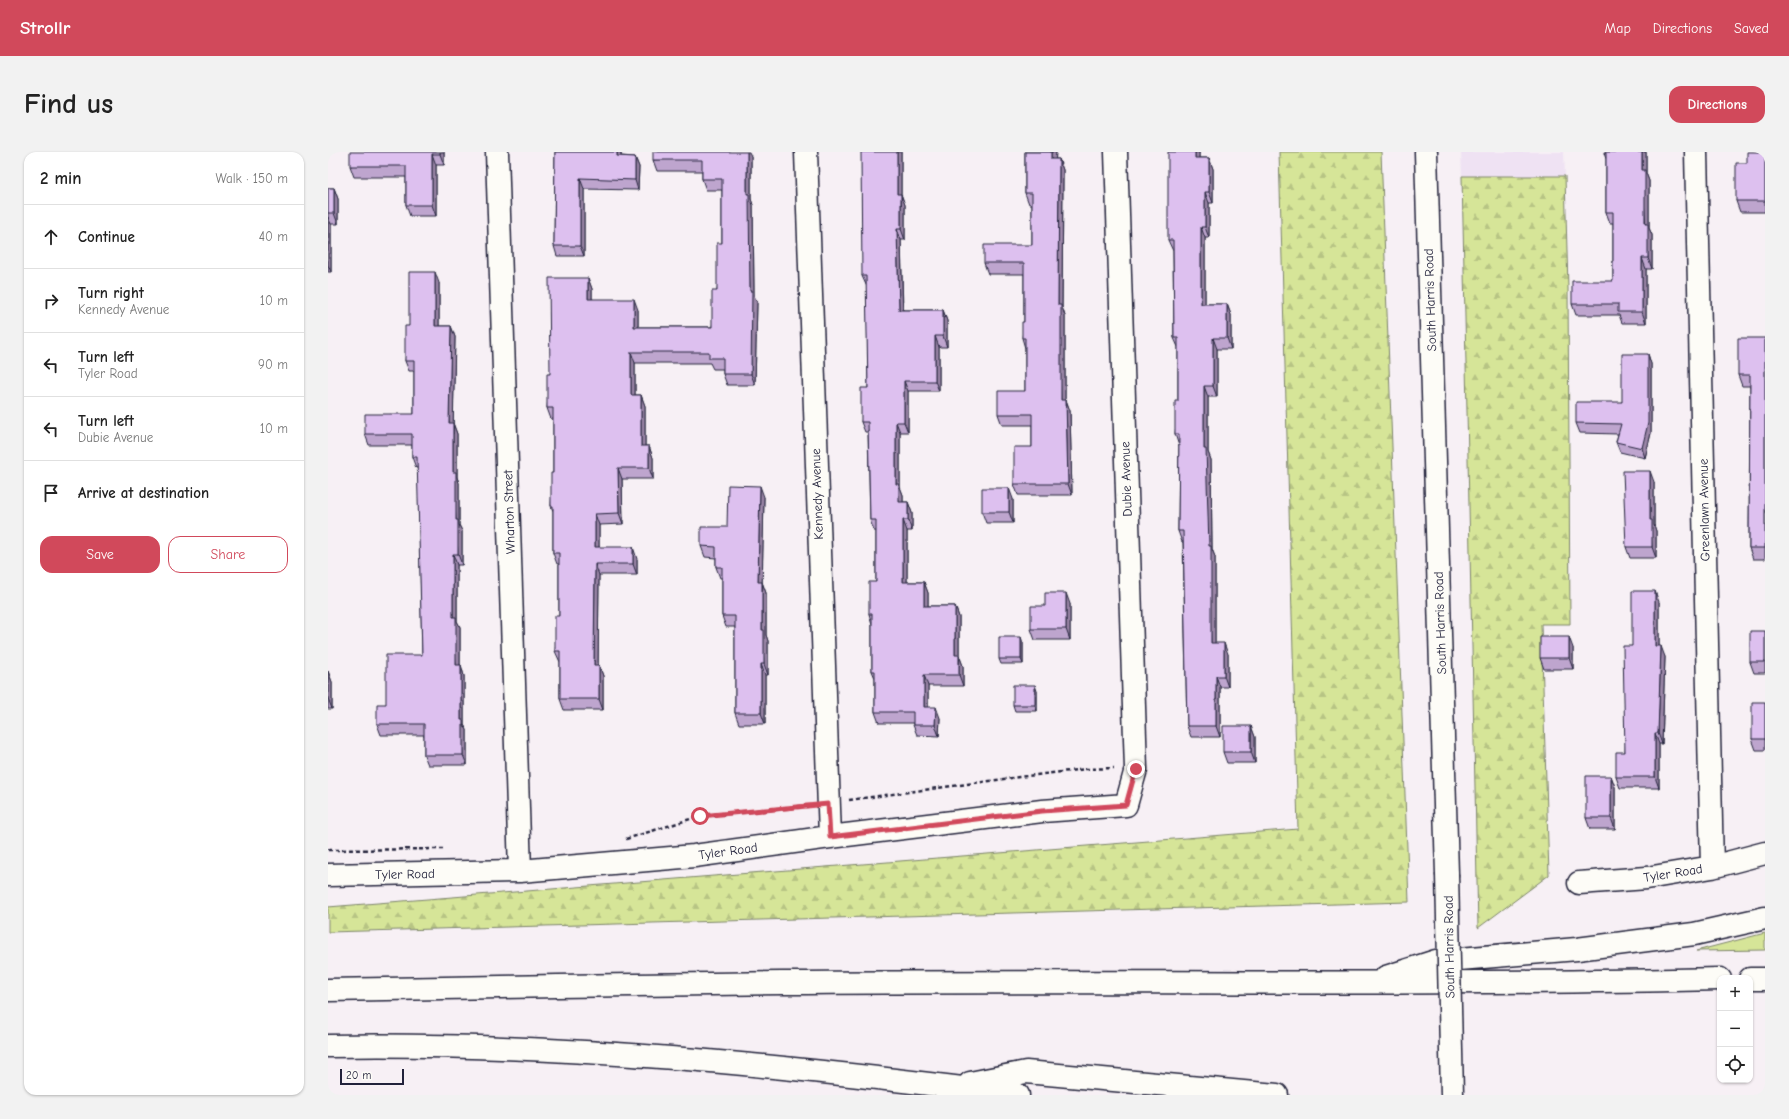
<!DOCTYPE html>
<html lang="en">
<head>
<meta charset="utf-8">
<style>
	body { margin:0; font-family:"Comic Neue",sans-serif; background:#f2f2f2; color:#222 }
	.controls { position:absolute; right:12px; bottom:12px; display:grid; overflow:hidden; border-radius:8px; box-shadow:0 1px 3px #0004 }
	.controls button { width:36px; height:36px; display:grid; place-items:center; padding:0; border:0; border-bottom:1px solid #e0e0e0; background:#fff; color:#222; font:20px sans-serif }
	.scale { position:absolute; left:12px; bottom:10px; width:64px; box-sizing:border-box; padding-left:4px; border:2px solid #22223b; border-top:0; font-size:11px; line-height:14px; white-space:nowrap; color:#22223b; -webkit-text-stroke:3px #fdfcf7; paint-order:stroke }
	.stop { position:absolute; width:12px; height:12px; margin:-9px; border:3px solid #d1495b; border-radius:50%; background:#fff }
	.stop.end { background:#d1495b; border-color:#fff; box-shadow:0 1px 4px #0008 }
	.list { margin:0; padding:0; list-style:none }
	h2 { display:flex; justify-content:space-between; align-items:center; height:52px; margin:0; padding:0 16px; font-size:17px }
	h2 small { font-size:13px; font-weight:400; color:#767676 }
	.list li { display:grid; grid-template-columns:26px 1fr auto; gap:12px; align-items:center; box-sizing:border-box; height:64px; padding:0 16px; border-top:1px solid #e0e0e0 }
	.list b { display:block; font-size:15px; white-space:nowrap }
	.list p { margin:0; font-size:13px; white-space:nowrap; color:#767676 }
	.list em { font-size:13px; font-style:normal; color:#767676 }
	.actions { display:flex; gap:8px; padding:12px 16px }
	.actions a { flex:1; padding:9px 0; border:1px solid #d1495b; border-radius:12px; text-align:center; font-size:14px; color:#d1495b }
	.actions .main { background:#d1495b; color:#fff }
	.icon { flex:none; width:22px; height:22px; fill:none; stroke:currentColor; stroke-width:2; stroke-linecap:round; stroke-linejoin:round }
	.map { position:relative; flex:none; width:1437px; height:943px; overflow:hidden; border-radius:12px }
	header { display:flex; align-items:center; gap:24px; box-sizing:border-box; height:56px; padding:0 20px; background:#d1495b; color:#fff }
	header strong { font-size:19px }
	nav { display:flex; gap:22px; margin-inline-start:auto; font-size:14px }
	.intro { display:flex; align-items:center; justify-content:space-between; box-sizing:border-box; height:96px; padding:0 24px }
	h1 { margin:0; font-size:28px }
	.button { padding:10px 18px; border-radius:12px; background:#d1495b; color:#fff; font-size:14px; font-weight:700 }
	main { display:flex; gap:24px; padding:0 24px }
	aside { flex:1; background:#fff; border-radius:12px; box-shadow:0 1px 3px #0004 }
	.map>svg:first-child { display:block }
</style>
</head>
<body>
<header>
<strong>Strollr</strong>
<nav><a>Map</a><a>Directions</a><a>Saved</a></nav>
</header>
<div class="intro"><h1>Find us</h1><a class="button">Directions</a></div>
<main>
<aside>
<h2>2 min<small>Walk · 150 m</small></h2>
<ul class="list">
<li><svg class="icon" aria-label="ahead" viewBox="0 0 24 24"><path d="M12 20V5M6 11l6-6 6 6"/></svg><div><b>Continue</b></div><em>40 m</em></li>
<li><svg class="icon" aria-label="right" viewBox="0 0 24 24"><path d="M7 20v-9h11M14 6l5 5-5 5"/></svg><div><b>Turn right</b><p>Kennedy Avenue</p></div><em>10 m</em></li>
<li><svg class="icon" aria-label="left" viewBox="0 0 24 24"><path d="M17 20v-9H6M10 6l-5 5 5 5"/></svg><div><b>Turn left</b><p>Tyler Road</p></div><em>90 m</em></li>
<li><svg class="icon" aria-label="left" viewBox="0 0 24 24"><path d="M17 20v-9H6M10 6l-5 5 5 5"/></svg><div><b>Turn left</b><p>Dubie Avenue</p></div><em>10 m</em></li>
<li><svg class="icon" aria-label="arrive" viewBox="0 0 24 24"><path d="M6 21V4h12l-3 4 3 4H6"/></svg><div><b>Arrive at destination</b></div></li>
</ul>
<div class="actions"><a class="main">Save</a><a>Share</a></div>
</aside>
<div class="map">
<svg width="1437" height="943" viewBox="0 0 1437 943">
	<defs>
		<pattern id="forest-firs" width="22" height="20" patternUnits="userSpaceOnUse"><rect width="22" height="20" fill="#d6e598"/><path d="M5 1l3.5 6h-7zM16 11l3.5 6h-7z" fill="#b7c484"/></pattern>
	</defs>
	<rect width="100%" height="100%" fill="#f7f0f5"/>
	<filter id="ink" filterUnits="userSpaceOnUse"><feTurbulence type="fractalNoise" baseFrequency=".025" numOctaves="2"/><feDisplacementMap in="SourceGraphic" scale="8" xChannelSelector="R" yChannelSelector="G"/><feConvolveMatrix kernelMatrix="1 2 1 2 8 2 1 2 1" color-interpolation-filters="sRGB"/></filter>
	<g filter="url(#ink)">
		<path fill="#efe2f3" d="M 1133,0 L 1236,0 L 1237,24 L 1134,24 Z"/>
		<path fill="#d6e598" stroke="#7c846a" d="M 1437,781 L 1437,798 L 1368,799 Z"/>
		<path fill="url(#forest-firs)" stroke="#7c846a" d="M 951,0 L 1053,0 L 1081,750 L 0,780 L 0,755 L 970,677 Z
			M 1134,24 L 1237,24 L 1240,137 L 1242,472 L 1213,472 L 1221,723 L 1150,776 Z"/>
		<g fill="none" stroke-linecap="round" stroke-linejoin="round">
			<g stroke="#22223b" stroke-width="25">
				<path id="street" d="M 169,0 L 192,719
					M 478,0 L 502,685
					M 1368,0 L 1384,715
					M 0,723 L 192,719 L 366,704 L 502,685 L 714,659 L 798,653 L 808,617 L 788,0
					M 1251,731 L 1319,726 L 1384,715 L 1437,701"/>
			</g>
			<g stroke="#22223b" stroke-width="25">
				<path id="secondary" d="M 1098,0 L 1119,722"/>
			</g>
			<g stroke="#22223b" stroke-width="25">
				<path id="highway" d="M 1058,825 L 1108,809 L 1249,797 L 1366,782 L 1437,766
					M 1422,827 L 1437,827
					M 0,838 C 152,836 303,832 455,831 C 767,828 1080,834 1392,827
					M 0,894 C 231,890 462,914 690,943
					M 642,931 L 698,920 L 949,943"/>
			</g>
			<path stroke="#22223b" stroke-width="2.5" stroke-dasharray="4 3" stroke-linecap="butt" d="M 521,648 L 691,625 L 758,617 L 786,616
				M 298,687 L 372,664 L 481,654
				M 0,698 L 115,697"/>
			<use href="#street" stroke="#fdfcf7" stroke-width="22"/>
			<use href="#secondary" stroke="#fdfcf7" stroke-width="22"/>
			<use href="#highway" stroke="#fdfcf7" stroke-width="22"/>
			<g stroke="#22223b" stroke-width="25" stroke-linecap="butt">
				<path id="secondary-bridge" d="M 1119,722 L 1124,943"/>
			</g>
			<use href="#secondary-bridge" stroke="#fdfcf7" stroke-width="22"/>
		</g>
		<path fill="#bea5ce" stroke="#22223b" d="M 116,0 L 116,13 L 108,13 L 108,64 L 82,64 L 78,53 L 78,25 L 26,25 L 22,14 Z
			M 227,0 L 293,0 L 293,4 L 307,5 L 311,15 L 310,38 L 256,37 L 256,104 L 229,104 L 226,94 Z
			M 573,0 L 573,42 L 577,53 L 577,88 L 573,88 L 575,158 L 615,158 L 619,169 L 619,195 L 611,195 L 611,239 L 580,239 L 580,280 L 572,280 L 572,335 L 575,343 L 575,350 L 580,350 L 584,361 L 584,379 L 579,379 L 579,430 L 596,430 L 600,441 L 600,454 L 627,454 L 631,465 L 631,503 L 635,514 L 635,534 L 600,534 L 600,555 L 612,566 L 611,584 L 589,583 L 585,573 L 585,571 L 551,571 L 547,560 L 547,526 L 544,519 L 544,472 L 541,462 L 548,430 L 548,379 L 546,379 L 542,368 L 540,280 L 537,280 L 533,270 L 540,236 L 539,135 L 534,124 Z
			M 697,0 L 728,0 L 727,7 L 731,7 L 735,18 L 734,155 L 737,164 L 737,248 L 738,248 L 742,259 L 744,343 L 690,343 L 686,332 L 704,295 L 704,273 L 674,273 L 670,262 L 697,239 L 697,196 L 694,186 L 696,170 L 696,122 L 660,122 L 656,111 L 704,93 L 704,52 L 701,52 L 697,41 Z
			M 871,0 L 871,6 L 881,6 L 885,17 L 885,51 L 881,51 L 881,86 L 877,86 L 877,152 L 899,152 L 903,163 L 903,197 L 889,197 L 889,245 L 880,245 L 880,300 L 883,308 L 884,397 L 887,405 L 887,491 L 900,502 L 900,535 L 892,535 L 892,585 L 863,585 L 859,574 L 855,390 L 854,390 L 850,379 L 851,294 L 847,282 L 850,249 L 850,195 L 846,186 L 845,99 L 840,88 Z
			M 1318,0 L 1318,21 L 1321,29 L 1321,76 L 1324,83 L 1324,117 L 1318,117 L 1318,171 L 1294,171 L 1291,163 L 1248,163 L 1244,152 L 1285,129 L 1285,71 L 1282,71 L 1278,60 L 1278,7 L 1276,1 Z
			M 1437,0 L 1437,60 L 1412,60 L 1408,49 L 1419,11 Z
			M 423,4 L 423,47 L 425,53 L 426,144 L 429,150 L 427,233 L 399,233 L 395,222 L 395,217 L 385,217 L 382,211 L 307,211 L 307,243 L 313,243 L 317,254 L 317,294 L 321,294 L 325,306 L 325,327 L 294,327 L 295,372 L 271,373 L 271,395 L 309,407 L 309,423 L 271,423 L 270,513 L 271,513 L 275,524 L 275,558 L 236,558 L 232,547 L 232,510 L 227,499 L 231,464 L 231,412 L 229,412 L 225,401 L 225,359 L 223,354 L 225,321 L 225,267 L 223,267 L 219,256 L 222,222 L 260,126 L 264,137 L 264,147 L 310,158 L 310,175 L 384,175 L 389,139 L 394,91 L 394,38 L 378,38 L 374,27 L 374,19 L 329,19 L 325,8 Z
			M 0,36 L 6,36 L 10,47 L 10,72 L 3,72 L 3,120 L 0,120 Z
			M 111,131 L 111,174 L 123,174 L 127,185 L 125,271 L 129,282 L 129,325 L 131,331 L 131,373 L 134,379 L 134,413 L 129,413 L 129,469 L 132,475 L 132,513 L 133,513 L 136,524 L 136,573 L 139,578 L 139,613 L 100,613 L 96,603 L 96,583 L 53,583 L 49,572 L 58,552 L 94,503 L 90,316 L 88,316 L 84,305 L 84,293 L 41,293 L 37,282 L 86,262 L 86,219 L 81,219 L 77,209 L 81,174 Z
			M 1437,186 L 1437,407 L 1425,407 L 1421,396 L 1422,234 L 1414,234 L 1410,223 Z
			M 1320,202 L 1323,212 L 1323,281 L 1317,306 L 1292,300 L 1288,290 L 1290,282 L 1252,281 L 1248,271 L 1294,250 Z
			M 1326,330 L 1326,373 L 1328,379 L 1328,406 L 1302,406 L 1298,395 Z
			M 436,345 L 434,430 L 438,441 L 438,483 L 440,489 L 440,523 L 437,523 L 437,572 L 411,572 L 407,561 L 407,475 L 398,475 L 394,464 L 394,426 L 392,426 L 388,415 L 388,406 L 377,405 L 373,394 L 399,375 Z
			M 685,347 L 685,371 L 658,371 L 654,360 Z
			M 1331,450 L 1331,494 L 1337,505 L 1334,592 L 1331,592 L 1331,636 L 1292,636 L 1288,625 L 1297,600 L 1304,494 Z
			M 742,452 L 742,488 L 707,488 L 703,477 L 717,454 Z
			M 1437,479 L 1437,521 L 1426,521 L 1422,510 Z
			M 695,491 L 695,512 L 673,512 L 671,507 Z
			M 1245,496 L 1245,517 L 1216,517 L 1212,506 Z
			M 0,519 L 4,530 L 4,557 L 0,557 Z
			M 709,539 L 709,559 L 687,559 L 685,553 Z
			M 1437,550 L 1437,598 L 1428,598 L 1424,587 Z
			M 923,574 L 927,585 L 927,611 L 899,611 L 895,600 Z
			M 1283,624 L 1287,635 L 1287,677 L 1262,677 L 1258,666 Z"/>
		<path fill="#9b86a7" stroke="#22223b" d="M 112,0 L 116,0 L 116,13 L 112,2 Z
			M 289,0 L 293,0 L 293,14 L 289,4 Z
			M 419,0 L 421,0 L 423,4 L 423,47 L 425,53 L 426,144 L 429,150 L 427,233 L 423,222 L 422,139 L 419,42 Z
			M 569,0 L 573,0 L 573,53 L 569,42 Z
			M 723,0 L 728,0 L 727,18 L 723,7 Z
			M 867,0 L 871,0 L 871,17 L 867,6 Z
			M 1314,0 L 1318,0 L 1318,21 L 1321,29 L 1321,76 L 1324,83 L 1324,117 L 1320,106 L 1314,18 Z
			M 104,2 L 108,13 L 108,64 L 104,53 Z
			M 307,5 L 311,15 L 310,38 L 307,28 Z
			M 881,6 L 885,17 L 885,51 L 881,40 Z
			M 731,7 L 735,18 L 734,155 L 737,164 L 737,259 L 733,248 L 730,153 Z
			M 252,26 L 256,37 L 256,104 L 252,94 Z
			M 6,36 L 10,47 L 10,72 L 6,61 Z
			M 877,40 L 881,51 L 881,86 L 877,75 Z
			M 573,42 L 577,53 L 577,88 L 573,77 Z
			M 0,65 L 3,72 L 3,120 L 0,113 Z
			M 873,75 L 877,86 L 877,163 L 873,152 Z
			M 569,77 L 573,88 L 575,169 L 571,158 Z
			M 1314,106 L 1318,117 L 1318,171 L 1314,160 Z
			M 107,120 L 111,131 L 111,185 L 107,174 Z
			M 260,126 L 264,137 L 264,158 L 260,147 Z
			M 306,147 L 310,158 L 310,186 L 306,175 Z
			M 899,152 L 903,163 L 903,197 L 899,186 Z
			M 615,158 L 619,169 L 619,195 L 615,184 Z
			M 123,174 L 127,185 L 125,282 L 121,271 Z
			M 607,184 L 611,195 L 611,239 L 607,229 Z
			M 885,186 L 889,197 L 889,245 L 885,234 Z
			M 303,200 L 307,211 L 307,254 L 303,243 Z
			M 1320,202 L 1323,212 L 1323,281 L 1317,306 L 1314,296 Z
			M 576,229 L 580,239 L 580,280 L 576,270 Z
			M 876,234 L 880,245 L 880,300 L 883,308 L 884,397 L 887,405 L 887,502 L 883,491 L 876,297 Z
			M 313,243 L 317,254 L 317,306 L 313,294 Z
			M 738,248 L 742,259 L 744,343 L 740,332 Z
			M 568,270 L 572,280 L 572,335 L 575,343 L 575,361 L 571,350 L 568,332 Z
			M 125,271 L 129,282 L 129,325 L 131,331 L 131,373 L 134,379 L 134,413 L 130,402 L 128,368 L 125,320 Z
			M 321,294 L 325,306 L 325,327 L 321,316 Z
			M 290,316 L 294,327 L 295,372 L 291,361 Z
			M 1322,319 L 1326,330 L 1326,373 L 1328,379 L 1328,406 L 1324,395 L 1322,368 Z
			M 432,334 L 436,345 L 434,441 L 430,430 Z
			M 681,336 L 685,347 L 685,371 L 681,360 Z
			M 580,350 L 584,361 L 584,379 L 580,368 Z
			M 267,362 L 271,373 L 271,407 L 267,395 Z
			M 575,368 L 579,379 L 579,441 L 575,430 Z
			M 305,395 L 309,407 L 309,423 L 305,412 Z
			M 125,402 L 129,413 L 129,469 L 132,475 L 132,524 L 128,513 L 125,465 Z
			M 267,412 L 271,423 L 270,524 L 266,513 Z
			M 434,430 L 438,441 L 438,483 L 440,489 L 440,523 L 436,512 L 434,478 Z
			M 596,430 L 600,441 L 600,465 L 596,454 Z
			M 1327,439 L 1331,450 L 1331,505 L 1327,494 Z
			M 738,441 L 742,452 L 742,488 L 738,477 Z
			M 627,454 L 631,465 L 631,514 L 627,503 Z
			M 693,485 L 695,491 L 695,512 L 693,507 Z
			M 1241,485 L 1245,496 L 1245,517 L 1241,506 Z
			M 896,491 L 900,502 L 900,535 L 896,524 Z
			M 1333,494 L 1337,505 L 1334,592 L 1330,581 Z
			M 631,503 L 635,514 L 635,534 L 631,523 Z
			M 433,512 L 437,523 L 437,572 L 433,561 Z
			M 133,513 L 136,524 L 136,573 L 139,578 L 139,613 L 135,603 L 133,568 Z
			M 271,513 L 275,524 L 275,558 L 271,547 Z
			M 0,519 L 4,530 L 4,557 L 0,546 Z
			M 596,523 L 600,534 L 600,566 L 596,555 Z
			M 888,524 L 892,535 L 892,585 L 888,574 Z
			M 707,533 L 709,539 L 709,559 L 707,553 Z
			M 608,555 L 612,566 L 611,584 L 607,573 Z
			M 923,574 L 927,585 L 927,611 L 923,600 Z
			M 1327,581 L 1331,592 L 1331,636 L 1327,625 Z
			M 1283,624 L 1287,635 L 1287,677 L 1283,666 Z"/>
		<path fill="#ddc0ef" stroke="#22223b" d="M 22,0 L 112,0 L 112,2 L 104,2 L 104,53 L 78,53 L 78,14 L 22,14 Z
			M 227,0 L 289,0 L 289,4 L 307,5 L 307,28 L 252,26 L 252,94 L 226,94 Z
			M 325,0 L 419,0 L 419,42 L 421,42 L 422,139 L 424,139 L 423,222 L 395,222 L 395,206 L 381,206 L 381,200 L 303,200 L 303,243 L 313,243 L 313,294 L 321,294 L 321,316 L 290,316 L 291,361 L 267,362 L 267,395 L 305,395 L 305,412 L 267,412 L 266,513 L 271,513 L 271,547 L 232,547 L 232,499 L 227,499 L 227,464 L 231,464 L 231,401 L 225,401 L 225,354 L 223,354 L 223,321 L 225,321 L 225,256 L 219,256 L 219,222 L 222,222 L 221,126 L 260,126 L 260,147 L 306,147 L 306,175 L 384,175 L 384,139 L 389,139 L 389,91 L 394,91 L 394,27 L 374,27 L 374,8 L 325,8 Z
			M 533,0 L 569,0 L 569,42 L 573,42 L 573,77 L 569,77 L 571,158 L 615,158 L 615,184 L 607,184 L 607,229 L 576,229 L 576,270 L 568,270 L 568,332 L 571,332 L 571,350 L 580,350 L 580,368 L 575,368 L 575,430 L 596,430 L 596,454 L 627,454 L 627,503 L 631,503 L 631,523 L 596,523 L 596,555 L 608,555 L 607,573 L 585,573 L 585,560 L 547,560 L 547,519 L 544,519 L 544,462 L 541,462 L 541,430 L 548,430 L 548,368 L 542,368 L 540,270 L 533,270 L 533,236 L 540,236 L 538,124 L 534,124 Z
			M 697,0 L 723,0 L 723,7 L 731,7 L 730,153 L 733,153 L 733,248 L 738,248 L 740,332 L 686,332 L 686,295 L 704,295 L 704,262 L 670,262 L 670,239 L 697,239 L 697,186 L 694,186 L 694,170 L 696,170 L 696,111 L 656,111 L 656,93 L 704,93 L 704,41 L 697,41 Z
			M 840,0 L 867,0 L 867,6 L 881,6 L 881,40 L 877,40 L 877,75 L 873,75 L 873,152 L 899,152 L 899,186 L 885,186 L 885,234 L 876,234 L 876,297 L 878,297 L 881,394 L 883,394 L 883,491 L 896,491 L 896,524 L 888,524 L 888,574 L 859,574 L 855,379 L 850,379 L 851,282 L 847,282 L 847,249 L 850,249 L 850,186 L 846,186 L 845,88 L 840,88 Z
			M 1276,0 L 1314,0 L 1314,18 L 1317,18 L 1317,72 L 1320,72 L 1320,106 L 1314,106 L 1314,160 L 1290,160 L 1290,152 L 1244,152 L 1244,129 L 1285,129 L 1285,60 L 1278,60 L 1278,1 L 1276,1 Z
			M 1419,0 L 1437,0 L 1437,49 L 1408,49 L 1408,11 L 1419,11 Z
			M 0,36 L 6,36 L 6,61 L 0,61 Z
			M 81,120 L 107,120 L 107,174 L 123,174 L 121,271 L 125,271 L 125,320 L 128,320 L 128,368 L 130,368 L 130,402 L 125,402 L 125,465 L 128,465 L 128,513 L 133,513 L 133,568 L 135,568 L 135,603 L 96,603 L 96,572 L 49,572 L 49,552 L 58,552 L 58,503 L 94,503 L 89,305 L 84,305 L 84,282 L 37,282 L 37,262 L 86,262 L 86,209 L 77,209 L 77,174 L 81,174 Z
			M 1410,186 L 1437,186 L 1437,396 L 1421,396 L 1422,223 L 1410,223 Z
			M 1294,202 L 1320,202 L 1320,271 L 1314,296 L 1288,290 L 1293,272 L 1248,271 L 1248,250 L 1294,250 Z
			M 1295,319 L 1322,319 L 1322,368 L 1324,368 L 1324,395 L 1298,395 Z
			M 400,333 L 432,334 L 430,430 L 434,430 L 434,478 L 436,478 L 436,512 L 433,512 L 433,561 L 407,561 L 407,464 L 394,464 L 394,415 L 388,415 L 388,395 L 373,394 L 373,375 L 399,375 Z
			M 654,336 L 681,336 L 681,360 L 654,360 Z
			M 1304,439 L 1327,439 L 1327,494 L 1333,494 L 1330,581 L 1327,581 L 1327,625 L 1288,625 L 1288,600 L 1297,600 L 1295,494 L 1304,494 Z
			M 717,441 L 738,441 L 738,477 L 703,477 L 703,454 L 717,454 Z
			M 1422,479 L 1437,479 L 1437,510 L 1422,510 Z
			M 671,485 L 693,485 L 693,507 L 671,507 Z
			M 1212,485 L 1241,485 L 1241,506 L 1212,506 Z
			M 685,533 L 707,533 L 707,553 L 685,553 Z
			M 1424,550 L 1437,550 L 1437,587 L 1424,587 Z
			M 895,574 L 923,574 L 923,600 L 895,600 Z
			M 1258,624 L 1283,624 L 1283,666 L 1258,666 Z"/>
	</g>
	<g fill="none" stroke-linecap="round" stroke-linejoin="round" filter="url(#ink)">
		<path stroke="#d1495b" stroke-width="5" d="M 372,664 L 500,652 L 502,685 L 714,659 L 798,653 L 808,617"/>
	</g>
	<g text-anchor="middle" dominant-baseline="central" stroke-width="4" stroke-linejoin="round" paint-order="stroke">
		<g font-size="13" fill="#22223b" stroke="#fdfcf7">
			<text transform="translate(1102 148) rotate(-92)">South Harris Road</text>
			<text transform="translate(798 327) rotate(-92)">Dubie Avenue</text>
			<text transform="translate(489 342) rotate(-92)">Kennedy Avenue</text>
			<text transform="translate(1376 358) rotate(-91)">Greenlawn Avenue</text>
			<text transform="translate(181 360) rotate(-92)">Wharton Street</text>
			<text transform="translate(1112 471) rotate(-92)">South Harris Road</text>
			<text transform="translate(400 699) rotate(-8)">Tyler Road</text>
			<text transform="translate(1345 721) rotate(-9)">Tyler Road</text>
			<text transform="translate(77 722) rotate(-1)">Tyler Road</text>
			<text transform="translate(1121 795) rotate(-91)">South Harris Road</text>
		</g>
	</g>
</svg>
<div class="controls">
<button>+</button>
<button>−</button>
<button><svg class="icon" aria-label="locate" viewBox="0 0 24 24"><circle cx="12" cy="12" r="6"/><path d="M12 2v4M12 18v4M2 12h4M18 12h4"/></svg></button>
</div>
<div class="scale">20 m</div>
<div class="stop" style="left:372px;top:664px"></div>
<div class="stop end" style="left:808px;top:617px"></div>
</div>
</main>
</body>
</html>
